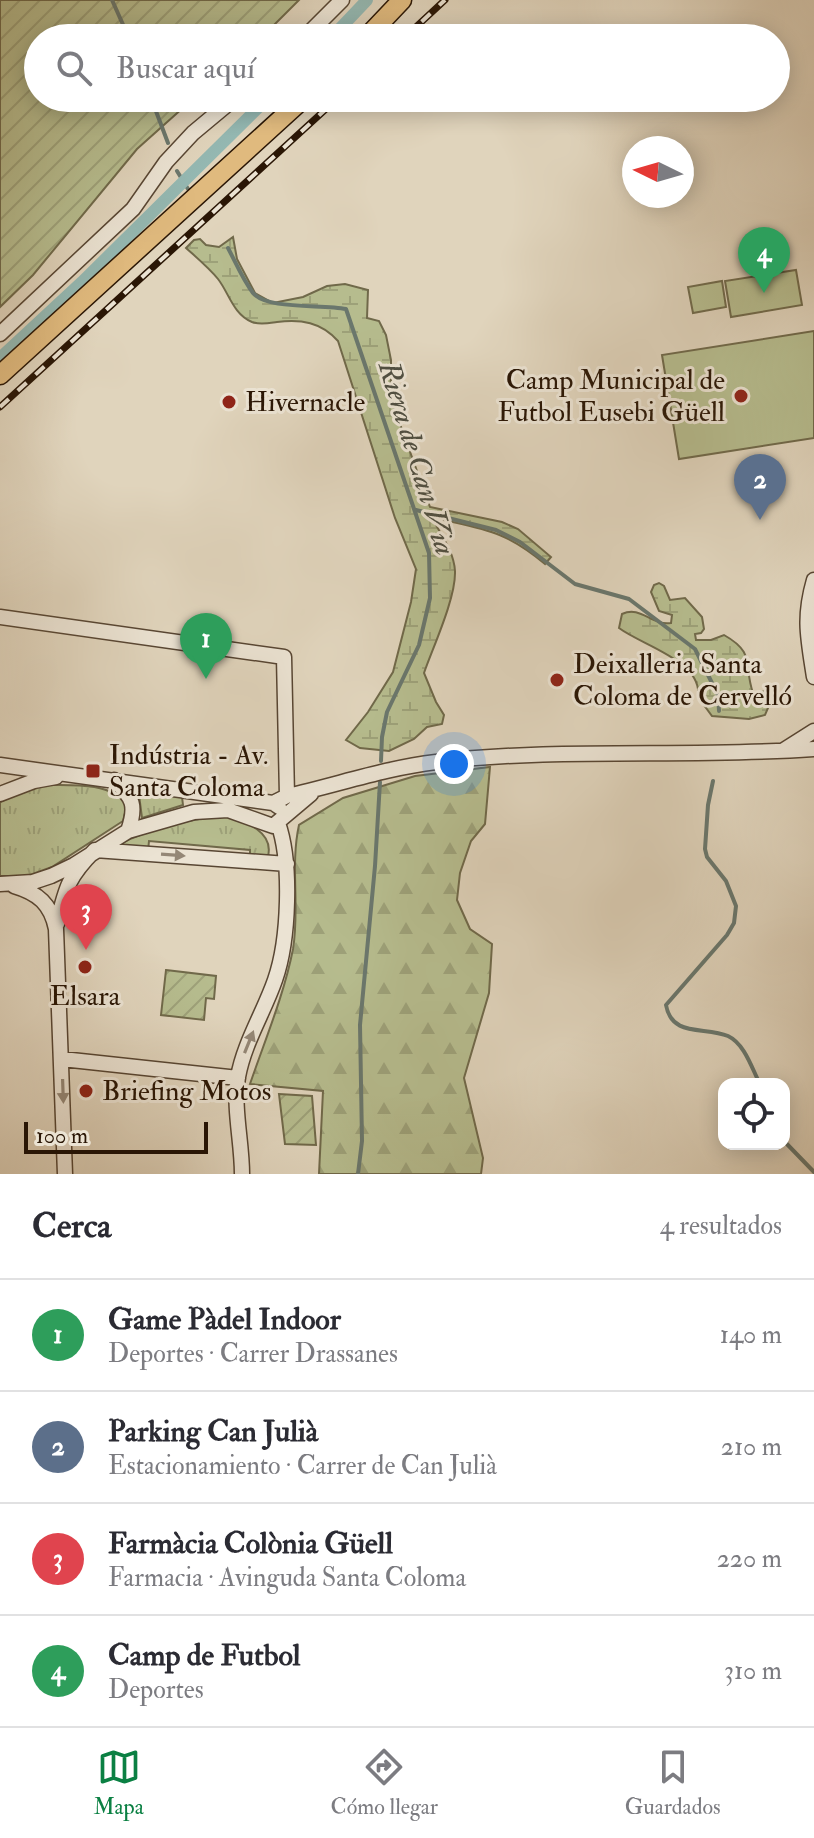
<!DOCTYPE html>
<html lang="es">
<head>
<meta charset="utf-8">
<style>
	body { margin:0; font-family:"IM FELL Double Pica",serif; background:#f7f7f7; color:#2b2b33 }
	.controls { position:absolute; right:24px; bottom:24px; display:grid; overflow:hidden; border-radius:16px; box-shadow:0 4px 20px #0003 }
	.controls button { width:72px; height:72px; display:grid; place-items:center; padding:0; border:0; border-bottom:2px solid #e1e1e2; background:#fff; color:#2b2b33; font:40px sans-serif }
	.compass { position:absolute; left:622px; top:136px; width:72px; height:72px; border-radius:50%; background:#fff; box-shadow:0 4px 20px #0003; rotate:275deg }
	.scale { position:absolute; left:24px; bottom:20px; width:184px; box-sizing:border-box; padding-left:8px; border:4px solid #2a1605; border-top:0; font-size:22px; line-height:28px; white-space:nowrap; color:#2a1605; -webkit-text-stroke:6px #ebe3d3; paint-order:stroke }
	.you { position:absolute; left:454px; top:764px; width:28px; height:28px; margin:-20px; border:6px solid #fff; border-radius:50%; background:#1a73e8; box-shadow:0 0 0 12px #1a73e833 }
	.badge { display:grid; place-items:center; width:52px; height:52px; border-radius:50%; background:#0b8043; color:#fff; font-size:26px; font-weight:700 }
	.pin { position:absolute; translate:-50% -66px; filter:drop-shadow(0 2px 4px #0008) }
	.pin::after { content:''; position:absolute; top:42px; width:28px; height:24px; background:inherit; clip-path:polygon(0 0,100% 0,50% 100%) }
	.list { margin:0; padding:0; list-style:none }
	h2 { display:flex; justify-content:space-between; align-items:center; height:104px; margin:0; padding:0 32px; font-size:34px }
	h2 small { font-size:26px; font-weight:400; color:#7c7c81 }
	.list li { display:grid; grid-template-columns:52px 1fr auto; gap:24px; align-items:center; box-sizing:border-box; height:112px; padding:0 32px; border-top:2px solid #e1e1e2 }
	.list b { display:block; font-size:30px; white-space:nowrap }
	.list p { margin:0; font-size:26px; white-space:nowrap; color:#7c7c81 }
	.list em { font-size:26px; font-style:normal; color:#7c7c81 }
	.icon { flex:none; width:44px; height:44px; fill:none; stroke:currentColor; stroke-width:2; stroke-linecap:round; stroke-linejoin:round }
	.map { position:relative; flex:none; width:814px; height:1174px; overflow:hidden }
	.search { position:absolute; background:#fff; box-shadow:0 4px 20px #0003; left:24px; right:24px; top:24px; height:88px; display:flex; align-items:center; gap:20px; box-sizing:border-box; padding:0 28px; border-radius:44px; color:#7c7c81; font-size:30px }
	.sheet { height:552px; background:#fff }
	nav { display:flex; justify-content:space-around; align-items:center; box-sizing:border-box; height:112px; border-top:2px solid #e1e1e2; background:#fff; font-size:22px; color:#7c7c81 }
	nav a { display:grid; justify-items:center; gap:4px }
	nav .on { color:#0b8043 }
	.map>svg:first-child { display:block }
</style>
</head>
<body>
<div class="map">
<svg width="814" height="1174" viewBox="0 0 814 1174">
	<defs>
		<pattern id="grass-tufts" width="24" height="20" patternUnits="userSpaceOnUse" patternTransform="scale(2)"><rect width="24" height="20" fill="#b6bc8e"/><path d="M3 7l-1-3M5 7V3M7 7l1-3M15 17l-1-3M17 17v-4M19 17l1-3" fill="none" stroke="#9da179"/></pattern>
		<pattern id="forest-firs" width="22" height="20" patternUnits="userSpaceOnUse" patternTransform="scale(2)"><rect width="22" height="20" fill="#b6bc8e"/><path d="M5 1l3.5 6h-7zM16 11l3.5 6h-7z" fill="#9da179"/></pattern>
		<pattern id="wetland-marsh" width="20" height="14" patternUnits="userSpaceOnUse" patternTransform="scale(2)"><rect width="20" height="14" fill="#b6bc8e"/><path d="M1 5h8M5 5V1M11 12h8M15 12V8" fill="none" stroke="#9da179"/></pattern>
		<pattern id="garden-furrows" width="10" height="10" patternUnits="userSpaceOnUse" patternTransform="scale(2)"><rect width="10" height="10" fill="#b6bc8e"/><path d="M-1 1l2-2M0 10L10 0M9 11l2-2" fill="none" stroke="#9da179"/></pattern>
	</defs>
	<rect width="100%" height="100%" fill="#e0d4bc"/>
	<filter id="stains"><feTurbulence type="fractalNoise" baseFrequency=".0025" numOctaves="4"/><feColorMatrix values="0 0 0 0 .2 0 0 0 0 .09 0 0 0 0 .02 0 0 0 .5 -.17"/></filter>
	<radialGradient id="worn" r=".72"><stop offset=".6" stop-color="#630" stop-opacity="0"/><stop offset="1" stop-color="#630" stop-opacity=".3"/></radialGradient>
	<path fill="url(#grass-tufts)" stroke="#70694a" stroke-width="2" d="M 46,785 C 70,785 112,782 127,805 L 123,821 L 52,867 L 27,876 L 0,876 L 0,802 L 23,791 Z
		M 141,791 L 182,797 L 183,805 L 142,818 L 139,795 Z
		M 228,816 C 246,822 274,832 268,856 L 250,858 L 250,850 L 149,841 L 148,851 L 117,845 C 152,828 190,818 228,816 Z"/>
	<path fill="url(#forest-firs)" stroke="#70694a" stroke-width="2" d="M 490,767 L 485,824 L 471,841 L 460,873 L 457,900 L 470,929 L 492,944 L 489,993 L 464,1078 L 483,1158 L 481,1174 L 319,1174 L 323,1091 L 250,1084 C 265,1040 284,995 293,949 C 300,908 290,865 299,825 L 343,798 L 415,776 Z"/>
	<path fill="url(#wetland-marsh)" stroke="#70694a" stroke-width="2" d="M 233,237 L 237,259 L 255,293 L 273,303 L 303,297 L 327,286 L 345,284 L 368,290 L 367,318 L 379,321 L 386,335 L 391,360 L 391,399 L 430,507 L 502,522 L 518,529 L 551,557 L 545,564 C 505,531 487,530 439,519 L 436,525 C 444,539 454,554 455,571 C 456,598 433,647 424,673 L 436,702 L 444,715 L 442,724 L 427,727 L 414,739 L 389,751 L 360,748 L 346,740 L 368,712 L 393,672 L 411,602 L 416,569 L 395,518 L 338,341 C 321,322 301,319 277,322 C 269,323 260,325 252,322 C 233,314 229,293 218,279 C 209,268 197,258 186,248 L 194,240 L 200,239 L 206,245 L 219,247 Z
		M 659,583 L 664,586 L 670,600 L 685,598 L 702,617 L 704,629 L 701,633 L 695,634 L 696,640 L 711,640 L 724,635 C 756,653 743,664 753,693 L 758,694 L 764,691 L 771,701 L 765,715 L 749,719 L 712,716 L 698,697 C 703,661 643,646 619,628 L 622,614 C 641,605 651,626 671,623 L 672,615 L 659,611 L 651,592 L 654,585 Z"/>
	<path fill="#b6bc8e" stroke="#70694a" stroke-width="2" d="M 796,270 L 802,305 L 731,317 L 725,281 Z
		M 722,281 L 726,307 L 693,313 L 688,287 Z
		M 814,331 L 814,438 L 679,459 L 662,355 Z"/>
	<path fill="url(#garden-furrows)" stroke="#70694a" stroke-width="2" d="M 0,0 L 299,0 L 261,38 L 38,38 L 38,98 L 194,98 L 137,149 L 33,275 L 0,307 Z
		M 166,970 L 216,976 L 214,999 L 206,998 L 204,1020 L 161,1015 Z
		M 279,1094 L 312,1096 L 316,1145 L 285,1144 Z"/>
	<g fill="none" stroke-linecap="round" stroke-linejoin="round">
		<path stroke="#6a776d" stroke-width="4" d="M 112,0 L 129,38
			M 151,98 L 168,143
			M 177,171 L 188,189
			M 228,248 C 236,263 243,280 253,293 C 267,310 322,304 346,309 L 429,553 L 430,598 L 419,645 L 387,712 L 382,737 L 381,761
			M 416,510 L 496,530 L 520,542 L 575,584 L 629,599 L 695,649 L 718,695 L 719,711
			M 713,781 L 708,805 L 705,849 L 707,857 L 726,881 L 736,906 L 734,923 L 727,935 L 666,1005 C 672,1038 705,1026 728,1036 C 745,1044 752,1069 760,1084
			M 784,1141 L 814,1172
			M 358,1174 L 362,1141 L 360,1025 L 375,866 L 380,782"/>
		<path stroke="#94b8b2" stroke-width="12" d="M 331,38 L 367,0
			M 0,358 L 82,282 L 268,98"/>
		<g stroke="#584633" stroke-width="17">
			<path id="minor" d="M 304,38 L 342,0
				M 0,334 L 133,209 L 166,162 L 193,133 L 235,98
				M 814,580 C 803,618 808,638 814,677
				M 0,617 L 284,657 L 287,796
				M 784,750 L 814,731
				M 0,765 L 273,803 L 279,807
				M 114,780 C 133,798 137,805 128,831
				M 0,794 L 34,781 L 56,777
				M 273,803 L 287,796 C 337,785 385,768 436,762 C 562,747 688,758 814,749
				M 0,884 L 33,882 L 51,876 L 74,865 L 128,831 L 194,812 L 228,810 L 273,826 L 311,794
				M 14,886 C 38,893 51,904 56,929 L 65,1174
				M 57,924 C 66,887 68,877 95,850 L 287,864
				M 62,1059 L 238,1078
				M 242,1174 C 242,1142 233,1108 238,1077 C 244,1043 264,1012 275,980 C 289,940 292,863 278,823"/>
		</g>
		<g stroke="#2a1605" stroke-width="21">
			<path id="major" d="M 366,38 L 402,0
				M 0,375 L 304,98"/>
		</g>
		<use href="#minor" stroke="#ebe3d3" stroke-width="14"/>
		<use href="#major" stroke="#e0ba7e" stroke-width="18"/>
		<g stroke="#2a1605" stroke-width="7">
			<path id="rail" d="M 404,38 L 445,0
				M 0,407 L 338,98"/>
		</g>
		<use href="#rail" stroke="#ebe3d3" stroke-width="4" stroke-dasharray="12" stroke-linecap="butt"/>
	</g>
	<defs><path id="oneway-solid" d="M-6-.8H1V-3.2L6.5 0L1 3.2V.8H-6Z" transform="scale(2)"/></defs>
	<g fill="#948776">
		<use href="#oneway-solid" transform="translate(173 855) rotate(4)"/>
		<use href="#oneway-solid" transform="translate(249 1042) rotate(-68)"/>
		<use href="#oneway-solid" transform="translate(63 1091) rotate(88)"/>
	</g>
	<g fill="#8f2418" stroke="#ebe3d3" stroke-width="3">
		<circle cx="741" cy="396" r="8"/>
		<circle cx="229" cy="402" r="8"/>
		<circle cx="557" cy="680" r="8"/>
		<rect x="85" y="763" width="16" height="16" rx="4"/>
		<circle cx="85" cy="967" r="8"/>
		<circle cx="86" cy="1091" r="8"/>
	</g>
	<g text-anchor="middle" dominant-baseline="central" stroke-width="6" stroke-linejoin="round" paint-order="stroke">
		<g font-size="28" fill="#2a1605" stroke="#ebe3d3" text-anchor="start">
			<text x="725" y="380" text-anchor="end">Camp Municipal de<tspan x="725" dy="32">Futbol Eusebi Güell</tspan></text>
			<text x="245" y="402">Hivernacle</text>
			<text x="573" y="664">Deixalleria Santa<tspan x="573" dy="32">Coloma de Cervelló</tspan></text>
			<text x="109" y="755">Indústria - Av.<tspan x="109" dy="32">Santa Coloma</tspan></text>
			<text x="85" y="996" text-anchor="middle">Elsara</text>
			<text x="102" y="1091">Briefing Motos</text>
		</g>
		<g font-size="30" font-style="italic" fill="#4f4f42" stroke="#ebe3d3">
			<text transform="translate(417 458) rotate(73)">Riera de Can Via</text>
		</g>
	</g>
	<rect width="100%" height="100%" filter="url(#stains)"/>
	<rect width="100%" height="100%" fill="url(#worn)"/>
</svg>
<div class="controls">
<button><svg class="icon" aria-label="locate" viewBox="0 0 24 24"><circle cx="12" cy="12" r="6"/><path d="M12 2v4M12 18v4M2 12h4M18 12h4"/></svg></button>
</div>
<svg class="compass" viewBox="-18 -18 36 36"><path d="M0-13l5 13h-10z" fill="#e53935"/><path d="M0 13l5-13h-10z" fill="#7c7c81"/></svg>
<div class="scale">100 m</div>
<div class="you"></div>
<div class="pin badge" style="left:206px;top:679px;background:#2e9e5b">1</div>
<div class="pin badge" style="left:760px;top:520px;background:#5c6f8a">2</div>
<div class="pin badge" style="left:86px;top:950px;background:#e0444e">3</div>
<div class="pin badge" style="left:764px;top:293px;background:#2e9e5b">4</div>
<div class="search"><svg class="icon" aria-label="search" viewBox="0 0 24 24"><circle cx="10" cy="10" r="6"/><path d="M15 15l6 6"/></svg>Buscar aquí</div>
</div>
<section class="sheet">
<h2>Cerca<small>4 resultados</small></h2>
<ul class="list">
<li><span class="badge" style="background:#2e9e5b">1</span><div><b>Game Pàdel Indoor</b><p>Deportes · Carrer Drassanes</p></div><em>140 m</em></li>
<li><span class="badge" style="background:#5c6f8a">2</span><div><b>Parking Can Julià</b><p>Estacionamiento · Carrer de Can Julià</p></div><em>210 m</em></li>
<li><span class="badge" style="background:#e0444e">3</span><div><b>Farmàcia Colònia Güell</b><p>Farmacia · Avinguda Santa Coloma</p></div><em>220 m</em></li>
<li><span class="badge" style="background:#2e9e5b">4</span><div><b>Camp de Futbol</b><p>Deportes</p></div><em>310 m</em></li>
</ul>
</section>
<nav>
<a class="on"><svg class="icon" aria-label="map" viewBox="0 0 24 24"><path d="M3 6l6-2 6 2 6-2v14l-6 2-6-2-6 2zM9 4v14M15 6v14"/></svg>Mapa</a>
<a><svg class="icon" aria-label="directions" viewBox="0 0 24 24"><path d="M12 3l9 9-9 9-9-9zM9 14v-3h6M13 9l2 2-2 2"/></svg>Cómo llegar</a>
<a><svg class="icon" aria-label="saved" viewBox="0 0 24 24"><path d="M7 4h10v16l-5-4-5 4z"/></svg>Guardados</a>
</nav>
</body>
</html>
